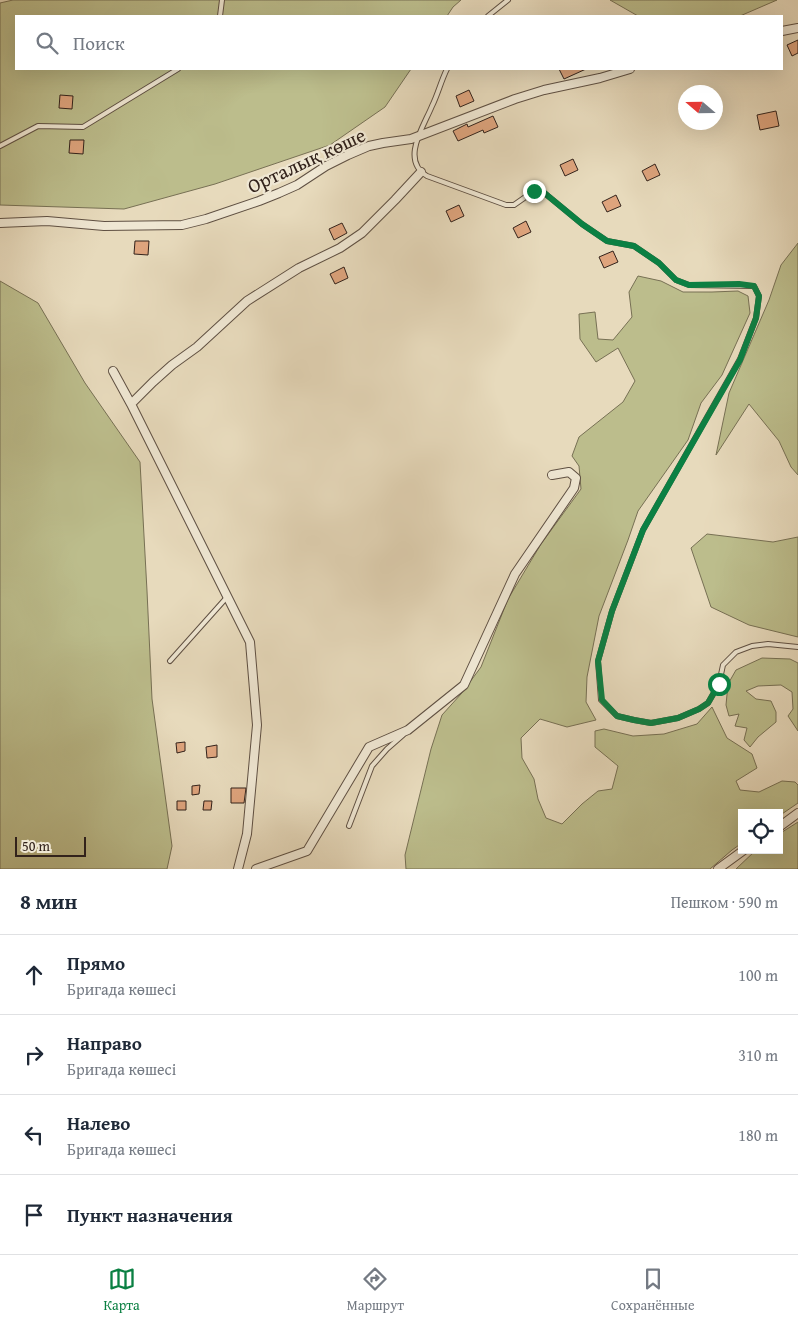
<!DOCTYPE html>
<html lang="ru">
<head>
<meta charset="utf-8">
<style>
	body { margin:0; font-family:"Gentium Book Plus",serif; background:#f2f2f3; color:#1f2937 }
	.controls { position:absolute; right:15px; bottom:15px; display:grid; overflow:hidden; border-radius:0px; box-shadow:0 5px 20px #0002 }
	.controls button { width:45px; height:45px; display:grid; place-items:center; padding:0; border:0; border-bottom:1px solid #e0e1e3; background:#fff; color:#1f2937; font:25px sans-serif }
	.compass { position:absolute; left:678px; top:85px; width:45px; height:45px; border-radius:50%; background:#fff; box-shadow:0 5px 20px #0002; rotate:290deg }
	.scale { position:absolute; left:15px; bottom:12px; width:71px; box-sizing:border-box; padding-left:5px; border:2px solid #32221b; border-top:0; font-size:14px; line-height:18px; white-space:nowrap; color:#32221b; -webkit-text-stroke:4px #efe7d3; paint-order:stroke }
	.stop { position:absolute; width:15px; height:15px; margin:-11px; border:4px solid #0b8043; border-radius:50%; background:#fff }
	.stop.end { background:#0b8043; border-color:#fff; box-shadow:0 1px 5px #0008 }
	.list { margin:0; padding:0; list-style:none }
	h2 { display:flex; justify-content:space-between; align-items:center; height:65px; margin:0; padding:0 20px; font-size:21px }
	h2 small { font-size:16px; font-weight:400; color:#747a83 }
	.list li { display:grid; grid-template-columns:32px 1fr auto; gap:15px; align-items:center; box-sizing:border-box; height:80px; padding:0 20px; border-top:1px solid #e0e1e3 }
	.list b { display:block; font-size:19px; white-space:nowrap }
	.list p { margin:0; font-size:16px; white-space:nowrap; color:#747a83 }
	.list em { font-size:16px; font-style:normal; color:#747a83 }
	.icon { flex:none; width:28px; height:28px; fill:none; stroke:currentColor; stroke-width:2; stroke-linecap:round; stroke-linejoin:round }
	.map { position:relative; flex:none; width:798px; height:869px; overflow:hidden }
	.search { position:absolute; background:#fff; box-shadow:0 5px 20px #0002; left:15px; right:15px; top:15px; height:55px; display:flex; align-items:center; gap:12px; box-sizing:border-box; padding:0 18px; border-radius:0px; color:#747a83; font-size:19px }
	.sheet { height:385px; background:#fff }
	nav { display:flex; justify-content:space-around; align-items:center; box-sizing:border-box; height:70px; border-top:1px solid #e0e1e3; background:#fff; font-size:14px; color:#747a83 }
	nav a { display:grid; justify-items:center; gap:2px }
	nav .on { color:#0b8043 }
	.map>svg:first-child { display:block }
</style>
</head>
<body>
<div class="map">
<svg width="798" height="869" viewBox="0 0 798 869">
	<rect width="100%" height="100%" fill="#e7dabc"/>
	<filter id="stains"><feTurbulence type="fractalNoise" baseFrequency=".004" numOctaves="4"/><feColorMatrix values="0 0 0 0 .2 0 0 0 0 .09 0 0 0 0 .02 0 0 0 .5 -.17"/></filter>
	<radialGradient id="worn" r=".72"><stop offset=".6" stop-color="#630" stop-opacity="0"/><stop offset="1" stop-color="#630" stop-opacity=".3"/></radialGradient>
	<path fill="#bcbd8c" stroke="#777054" d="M 13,0 L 461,0 L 453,7 L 447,16 L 16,16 L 16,69 L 411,69 L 385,107 L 330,145 L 215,184 L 124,209 L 0,205 L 0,3 Z
		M 610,0 L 777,0 L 740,16 L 638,16 Z
		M 798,243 L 798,475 L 791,467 L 779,441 L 749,404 L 716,455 L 729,393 L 769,300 L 781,265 Z
		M 638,276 L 661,281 L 683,292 L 712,292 L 738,291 L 748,296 L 750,313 L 722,375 L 701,403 L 688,440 L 638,511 L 628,540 L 599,616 L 587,677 L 586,702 L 596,720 L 567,727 L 540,719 L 521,738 L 522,758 L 534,779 L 538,799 L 546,818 L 562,824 L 582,804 L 598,791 L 612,789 L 618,766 L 595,747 L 595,731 L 604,729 L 633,736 L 664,734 L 697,724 L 712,707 L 727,738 L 752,754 L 757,768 L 736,781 L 740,790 L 759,792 L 782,781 L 795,782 L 798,785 L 798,803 L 779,816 L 779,813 L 742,813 L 742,843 L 732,850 L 710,869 L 406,869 L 405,855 L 431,749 L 442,715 L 461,694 L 481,667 L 508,599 L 541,544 L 581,489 L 579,466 L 572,456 L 579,437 L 623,402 L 635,381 L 618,348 L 596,362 L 580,339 L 579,314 L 595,312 L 598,339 L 613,340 L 632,317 L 629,292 Z
		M 0,281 L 38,303 L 85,383 L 140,462 L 147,591 L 152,699 L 172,846 L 167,869 L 0,869 Z
		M 707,534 L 773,542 L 798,537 L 798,637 L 749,625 L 711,607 L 691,548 Z
		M 762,658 L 790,659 L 798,663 L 798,731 L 788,716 L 793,709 L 792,692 L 781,685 L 758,686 L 746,691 L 756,699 L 771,701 L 776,712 L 776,722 L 758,737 L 750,747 L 744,740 L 747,728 L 735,726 L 739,714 L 729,716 L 726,705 L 728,684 L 736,670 Z
		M 798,822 L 798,868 L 797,869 L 736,869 L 756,850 L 779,850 L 779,834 Z"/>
	<path fill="#dea47d" stroke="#32221b" d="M 798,40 L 798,53 L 792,56 L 787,45 Z
		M 559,69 L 586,69 L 564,79 Z
		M 469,90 L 474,101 L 460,107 L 456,96 Z
		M 60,95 L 73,96 L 72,109 L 59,108 Z
		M 776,111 L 779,126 L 760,130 L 757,115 Z
		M 493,116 L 498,127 L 484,133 L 483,130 L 458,141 L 453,131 L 467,124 L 468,127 Z
		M 70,140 L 84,140 L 83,154 L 69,153 Z
		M 573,159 L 578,170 L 565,176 L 560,165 Z
		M 655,164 L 660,175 L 647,181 L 642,171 Z
		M 616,195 L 621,206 L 607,212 L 602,202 Z
		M 459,205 L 464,216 L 451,222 L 446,211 Z
		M 526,221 L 531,232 L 518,238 L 513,228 Z
		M 342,223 L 347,233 L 334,240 L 329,229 Z
		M 135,241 L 149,241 L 148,255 L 134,254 Z
		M 613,251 L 618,262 L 604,268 L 599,257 Z
		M 344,267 L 348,278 L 335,284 L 330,274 Z
		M 185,742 L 185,751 L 177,753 L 176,743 Z
		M 217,745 L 217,757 L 207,758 L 206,747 Z
		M 200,785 L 199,794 L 192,795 L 192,786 Z
		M 231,788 L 246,788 L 244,803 L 231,803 Z
		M 177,801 L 186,801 L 186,810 L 177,810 Z
		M 204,801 L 212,801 L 211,810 L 203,810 Z"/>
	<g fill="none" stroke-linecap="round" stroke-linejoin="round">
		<g stroke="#5f5043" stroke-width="6">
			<path id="service" d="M 220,16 L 222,0
				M 488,16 L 508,0
				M 447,69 C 441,81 438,94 432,106 C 424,126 400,160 427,176 L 506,205 L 514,205 L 534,191 L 542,191 L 582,224 L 607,241 L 634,246 L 659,263 L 676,280 L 689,285 L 754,286 L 759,296 L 756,318 L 740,359 L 643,530 L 612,611 L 598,661 L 601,700 L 617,716 L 634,720 L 651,723 L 678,718 L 699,709 L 708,703 L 719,684 L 723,665 L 736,652 L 752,646 L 768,644 L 798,647
				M 0,146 L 38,126 L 83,127 L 178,69
				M 170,661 L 228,596
				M 349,826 L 372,766 L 387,749 L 403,735"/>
		</g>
		<g stroke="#5f5043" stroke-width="10">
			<path id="minor" d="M 782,31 L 798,28
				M 0,223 L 47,221 L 104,226 L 182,225 L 206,219 L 259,201 L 279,193 L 297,185 L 326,166 L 348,155 L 369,146 L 383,143 L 411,139 L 515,99 L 544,90 L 600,78 L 630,69
				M 113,371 L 131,404 L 153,382 L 172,365 L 197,347 L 247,301 L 299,268 L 340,248 L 362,233 L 395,200 L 421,172
				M 131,404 L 250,642 L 257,725 L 247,834 L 238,869
				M 779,827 L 798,813
				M 256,869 L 307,851 L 369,747 L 408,730 L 464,685 L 515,574 L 574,488 L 576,478 L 569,472 L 552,475
				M 718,869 L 744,850"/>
		</g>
		<use href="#service" stroke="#efe7d3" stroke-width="4"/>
		<use href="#minor" stroke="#efe7d3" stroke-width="8"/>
	</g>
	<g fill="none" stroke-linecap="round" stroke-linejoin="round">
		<path stroke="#0b8043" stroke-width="6" d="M 534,191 L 542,191 L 582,224 L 607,241 L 634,246 L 659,263 L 676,280 L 689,285 L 739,284 L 754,286 L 759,296 L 756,318 L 740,360 L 643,530 L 612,611 L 598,661 L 602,700 L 617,716 L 634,720 L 651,723 L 678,718 L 699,709 L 708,703 L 719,684"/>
	</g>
	<g text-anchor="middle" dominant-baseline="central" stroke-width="4.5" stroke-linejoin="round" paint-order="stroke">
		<g font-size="20" fill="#32221b" stroke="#efe7d3">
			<text transform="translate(306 160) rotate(-25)">Орталық көше</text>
		</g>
	</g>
	<rect width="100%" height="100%" filter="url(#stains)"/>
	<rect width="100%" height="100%" fill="url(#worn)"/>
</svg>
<div class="controls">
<button><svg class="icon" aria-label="locate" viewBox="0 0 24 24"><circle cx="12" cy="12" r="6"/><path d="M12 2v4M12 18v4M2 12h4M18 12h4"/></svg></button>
</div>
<svg class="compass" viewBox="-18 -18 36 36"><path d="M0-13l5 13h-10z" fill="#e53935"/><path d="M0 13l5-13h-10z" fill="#747a83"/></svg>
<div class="scale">50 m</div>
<div class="stop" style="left:719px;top:684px"></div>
<div class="stop end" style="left:534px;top:191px"></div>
<div class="search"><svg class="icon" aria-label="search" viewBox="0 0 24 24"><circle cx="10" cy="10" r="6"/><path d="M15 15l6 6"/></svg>Поиск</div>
</div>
<section class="sheet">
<h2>8 мин<small>Пешком · 590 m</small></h2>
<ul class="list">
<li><svg class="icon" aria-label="ahead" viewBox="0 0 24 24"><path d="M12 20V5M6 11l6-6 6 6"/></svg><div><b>Прямо</b><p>Бригада көшесі</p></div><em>100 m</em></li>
<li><svg class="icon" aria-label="right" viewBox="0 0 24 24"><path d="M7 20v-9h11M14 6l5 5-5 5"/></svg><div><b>Направо</b><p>Бригада көшесі</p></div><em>310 m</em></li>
<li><svg class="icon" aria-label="left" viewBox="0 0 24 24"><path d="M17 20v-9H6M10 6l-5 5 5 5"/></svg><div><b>Налево</b><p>Бригада көшесі</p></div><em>180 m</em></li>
<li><svg class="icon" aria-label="arrive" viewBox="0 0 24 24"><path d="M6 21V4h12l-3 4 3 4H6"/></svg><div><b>Пункт назначения</b></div></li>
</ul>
</section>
<nav>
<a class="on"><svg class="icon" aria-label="map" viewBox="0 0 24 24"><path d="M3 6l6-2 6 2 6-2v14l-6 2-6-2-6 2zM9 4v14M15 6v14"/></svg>Карта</a>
<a><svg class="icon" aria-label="directions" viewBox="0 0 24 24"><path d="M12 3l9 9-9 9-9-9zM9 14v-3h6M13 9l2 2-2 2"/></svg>Маршрут</a>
<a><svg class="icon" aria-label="saved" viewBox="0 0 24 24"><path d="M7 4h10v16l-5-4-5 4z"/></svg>Сохранённые</a>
</nav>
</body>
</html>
